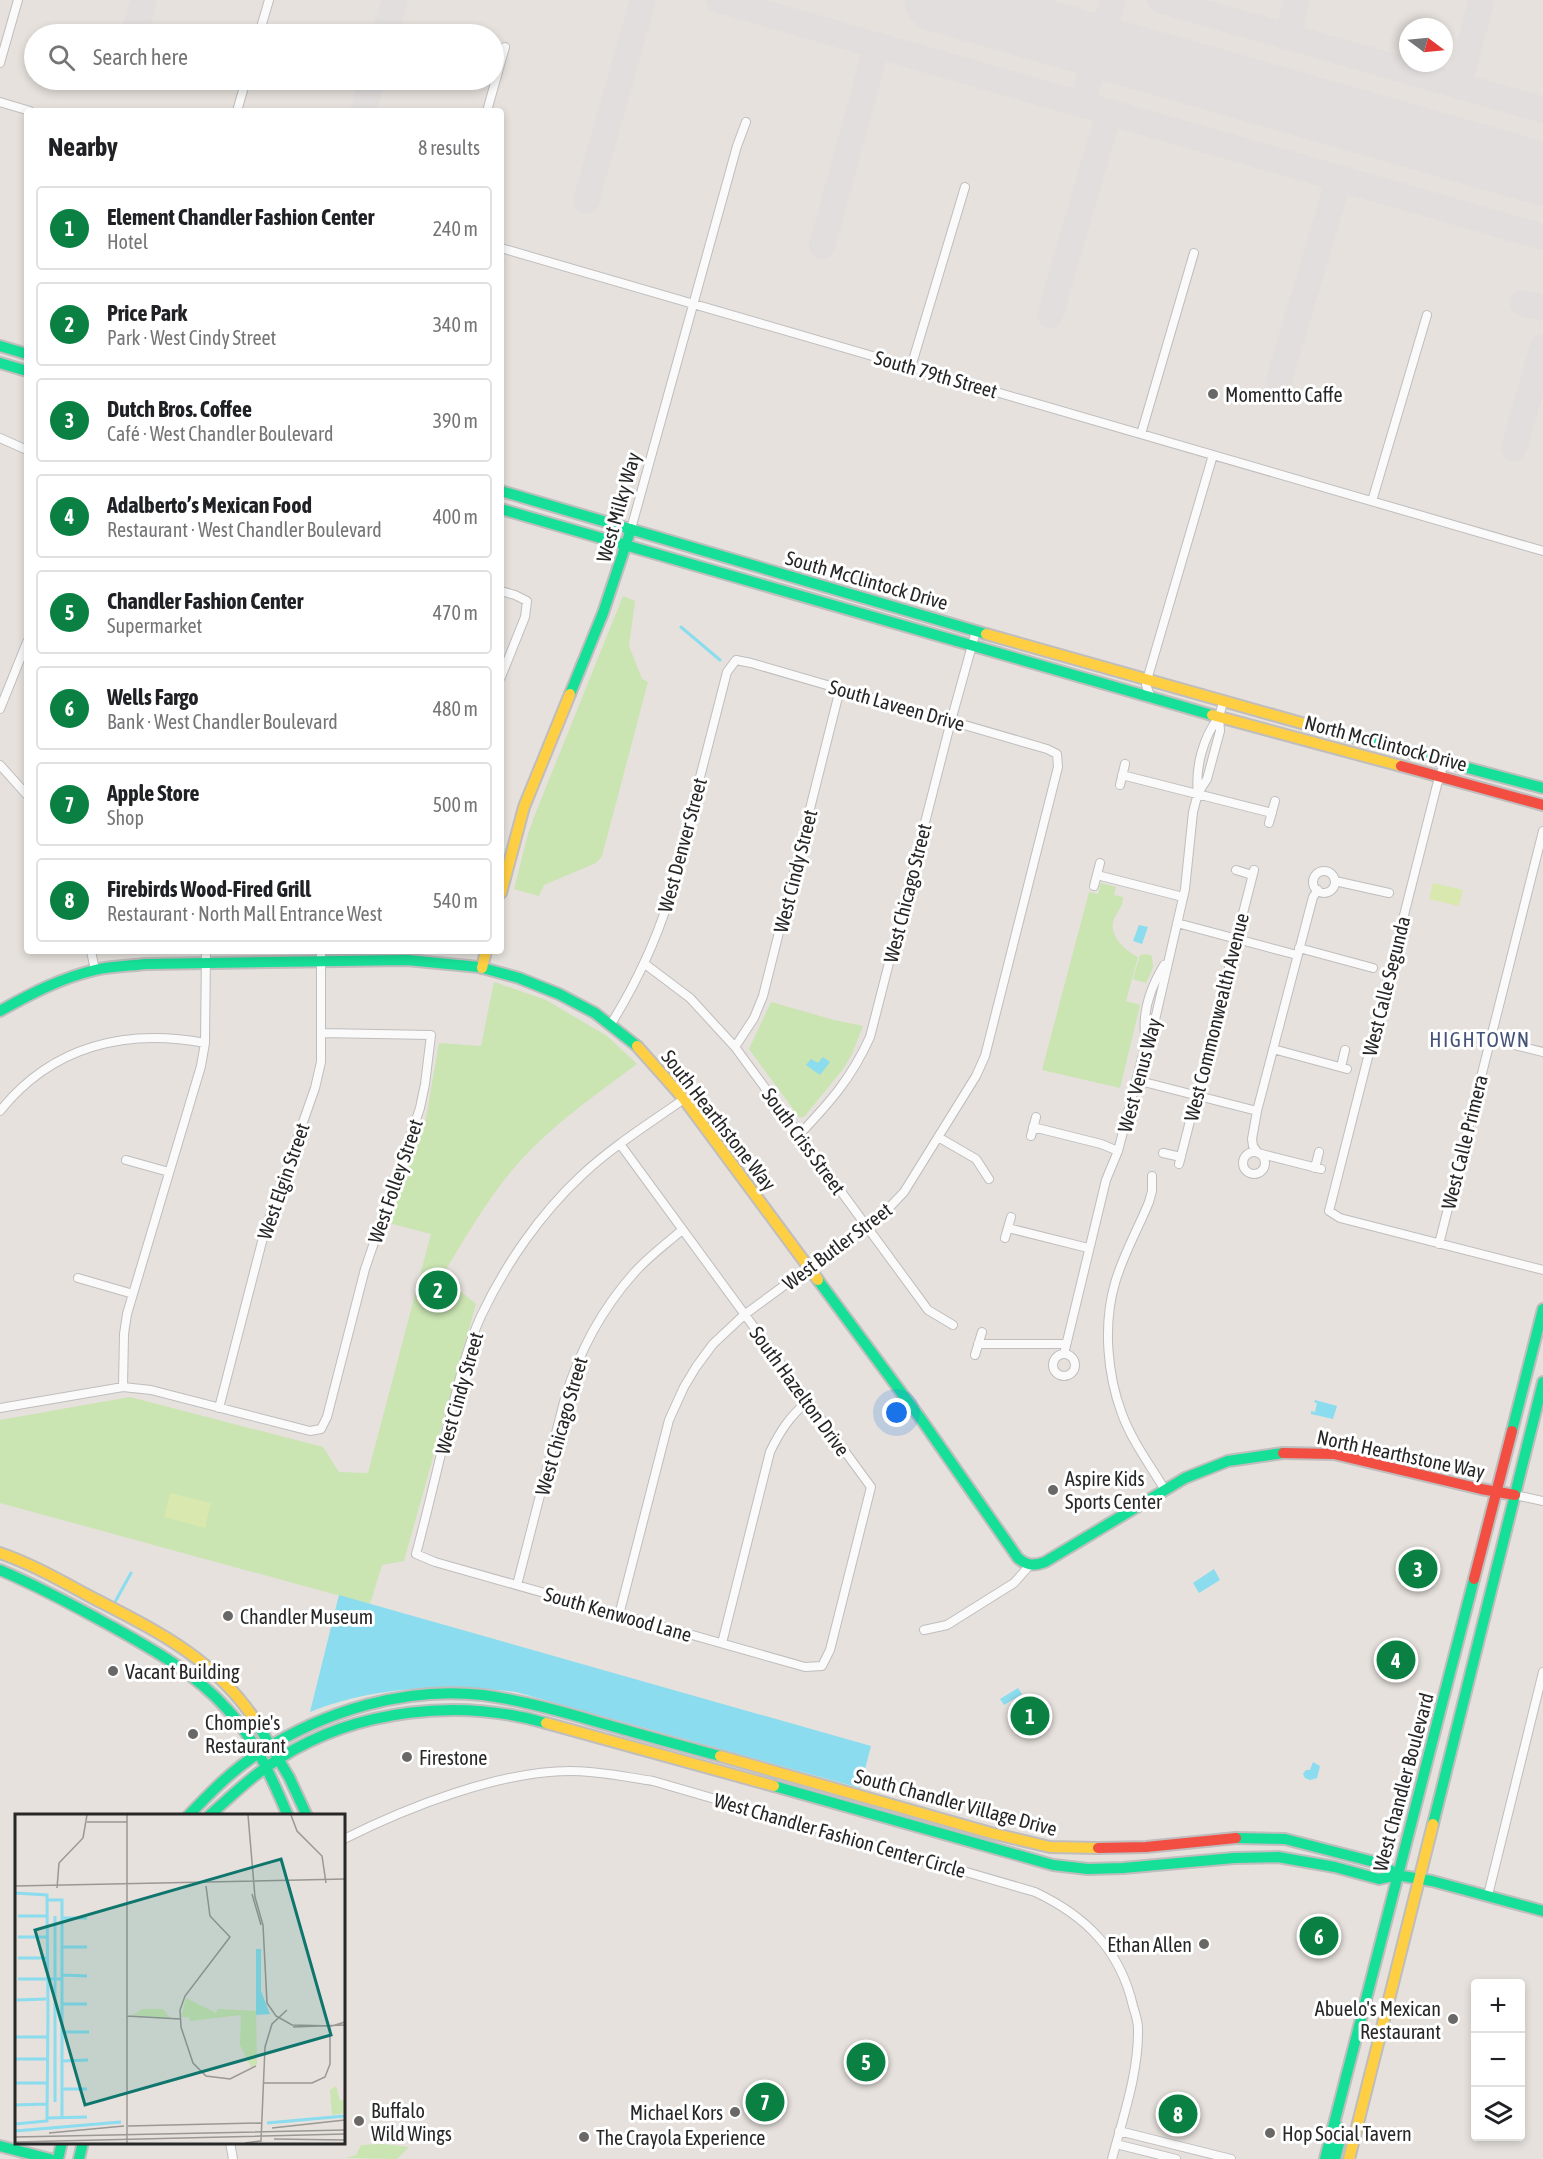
<!DOCTYPE html>
<html lang="en">
<head>
<meta charset="utf-8">
<style>
	body { margin:0; font-family:"Asap Condensed",sans-serif; background:#f6f6f6; color:#202124 }
	.controls { position:absolute; right:18px; bottom:18px; display:grid; overflow:hidden; border-radius:6px; box-shadow:0 3px 9px #0003 }
	.controls button { width:54px; height:54px; display:grid; place-items:center; padding:0; border:0; border-bottom:2px solid #e0e0e0; background:#fff; color:#202124; font:30px sans-serif }
	.compass { position:absolute; left:1399px; top:18px; width:54px; height:54px; border-radius:50%; background:#fff; box-shadow:0 3px 9px #0003; rotate:106deg }
	.you { position:absolute; left:897px; top:1413px; width:21px; height:21px; margin:-15px; border:4px solid #fff; border-radius:50%; background:#1a73e8; box-shadow:0 0 0 9px #1a73e833 }
	.badge { display:grid; place-items:center; width:39px; height:39px; border-radius:50%; background:#0b8043; color:#fff; font-size:20px; font-weight:700 }
	.pin { position:absolute; translate:-50% -50%; border:3px solid #fff; box-shadow:0 2px 6px #0006 }
	.list { margin:0; padding:0; list-style:none }
	h2 { display:flex; justify-content:space-between; align-items:center; height:78px; margin:0; padding:0 24px; font-size:26px }
	h2 small { font-size:20px; font-weight:400; color:#757577 }
	.list li { display:grid; grid-template-columns:39px 1fr auto; gap:18px; align-items:center; box-sizing:border-box; height:84px; margin:0 12px 12px; padding:0 12px; border:2px solid #e0e0e0; border-radius:6px }
	.list b { display:block; font-size:22px; white-space:nowrap }
	.list p { margin:0; font-size:20px; white-space:nowrap; color:#757577 }
	.list em { font-size:20px; font-style:normal; color:#757577 }
	.icon { flex:none; width:33px; height:33px; fill:none; stroke:currentColor; stroke-width:2; stroke-linecap:round; stroke-linejoin:round }
	.map { position:relative; flex:none; width:1543px; height:2159px; overflow:hidden }
	.search { position:absolute; background:#fff; box-shadow:0 3px 9px #0003; left:24px; top:24px; width:480px; height:66px; display:flex; align-items:center; gap:15px; box-sizing:border-box; padding:0 21px; border-radius:33px; color:#757577; font-size:22px }
	.panel { position:absolute; background:#fff; box-shadow:0 3px 9px #0003; left:24px; top:108px; width:480px; height:846px; border-radius:6px }
	.map>svg:first-child { display:block }
</style>
</head>
<body>
<div class="map">
<svg width="1543" height="2159" viewBox="0 0 1543 2159">
	<rect width="100%" height="100%" fill="#e6e1dc"/>
	<path fill="#cae4b2" d="M 623,596 L 635,601 L 629,646 L 642,679 L 648,682 L 602,856 L 596,863 L 544,885 L 539,896 L 514,889 L 528,834 L 536,812 Z
		M 1101,883 L 1116,887 L 1114,895 L 1123,897 C 1123,907 1118,910 1114,919 C 1108,935 1124,950 1138,957 L 1126,1001 L 1140,1005 L 1120,1088 L 1042,1070 L 1089,892 L 1098,894 Z
		M 1147,954 L 1152,956 L 1153,968 L 1146,983 L 1133,979 L 1140,955 Z
		M 494,982 L 546,1000 L 607,1036 L 637,1064 C 594,1096 549,1127 514,1168 C 486,1201 464,1240 442,1276 L 476,1304 L 404,1561 L 382,1565 L 370,1604 L 0,1503 L 0,1420 L 130,1397 L 323,1447 L 339,1472 L 368,1473 L 431,1234 L 389,1223 L 426,1118 L 439,1043 L 481,1046 Z
		M 771,1002 L 834,1020 L 863,1026 L 852,1054 L 843,1069 L 804,1117 L 799,1117 L 749,1049 Z
		M 383,2144 L 409,2147 L 397,2159 L 346,2158 L 356,2155 L 361,2145 Z"/>
	<path fill="#d8e8af" d="M 1433,883 L 1463,890 L 1459,906 L 1429,899 Z
		M 170,1493 L 211,1503 L 205,1528 L 164,1517 Z"/>
	<path fill="#8adcee" d="M 1139,925 L 1148,927 L 1142,944 L 1133,941 Z
		M 823,1057 L 830,1062 L 820,1075 L 806,1065 L 811,1059 L 818,1063 Z
		M 1315,1400 L 1337,1406 L 1333,1419 L 1311,1414 L 1311,1411 L 1315,1412 L 1317,1403 L 1314,1402 Z
		M 1214,1569 L 1220,1580 L 1199,1593 L 1193,1583 Z
		M 339,1595 L 871,1746 L 860,1788 L 516,1692 C 447,1684 375,1686 310,1712 Z
		M 1018,1688 L 1022,1694 L 1004,1705 L 1000,1699 Z
		M 1313,1762 L 1320,1766 L 1317,1778 L 1310,1780 L 1305,1778 L 1303,1774 L 1306,1770 L 1310,1770 Z"/>
	<g fill="none" stroke-linecap="round" stroke-linejoin="round">
		<path stroke="#8adcee" stroke-width="3" d="M 681,627 L 720,660
			M 115,1602 L 131,1573"/>
		<path stroke="#e1dedd" stroke-width="26" d="M 719,0 L 1543,237
			M 1160,0 L 1543,110
			M 134,34 L 144,0
			M 385,34 L 395,0
			M 1287,36 L 1297,0
			M 1458,86 L 1482,0
			M 1082,104 L 1113,0
			M 363,111 L 372,80
			M 586,201 L 643,0
			M 822,246 L 877,45
			M 1523,303 L 1543,308
			M 1050,315 L 1109,112
			M 1279,380 L 1339,179
			M 1514,448 L 1543,347"/>
		<path stroke="#e1dedd" stroke-width="63" d="M 936,0 L 1543,174"/>
		<g stroke="#bfbdbe" stroke-width="10">
			<path id="street" d="M 259,34 L 269,0
				M 0,63 L 18,0
				M 0,102 L 30,111
				M 237,111 L 246,80
				M 487,111 L 505,47
				M 501,248 L 1543,551
				M 911,367 L 965,187
				M 1141,434 L 1194,253
				M 0,438 L 27,450
				M 1372,501 L 1427,315
				M 631,529 L 737,146 L 746,122
				M 501,591 L 515,595 L 527,601 L 525,617 L 501,677
				M 1151,698 L 1146,685 L 1147,680 L 1213,455
				M 0,709 L 27,642
				M 1445,761 L 1437,785 L 1329,1211 L 1340,1218 L 1543,1270
				M 0,765 L 27,795
				M 1122,775 L 1272,813
				M 1120,785 L 1125,764
				M 1198,793 C 1195,768 1203,737 1219,717
				M 1269,823 L 1275,801
				M 1236,870 L 1252,875
				M1313 882a11 11 0 1 1 22 0a11 11 0 1 1-22 0Z
				M 1097,875 L 1183,897
				M 1335,881 L 1389,893
				M 1094,886 L 1100,863
				M 1318,890 L 1313,897 L 1257,1111 L 1252,1139 L 1253,1146 L 1258,1153 L 1321,1169
				M 1177,923 L 1297,955
				M 1299,948 L 1373,968
				M 91,951 L 95,970
				M 645,964 L 690,998 L 735,1047 L 928,1310 L 953,1325
				M 611,1024 C 635,985 654,946 668,902 L 727,672 L 736,660 L 751,663 L 1047,749 L 1057,754 L 1058,767 L 985,1056 L 976,1076 L 904,1192 L 886,1211 L 744,1315 L 713,1344 L 696,1367 L 684,1387 L 669,1420 L 619,1615
				M 1490,1039 L 1543,1052
				M 1146,1042 C 1141,1015 1150,988 1164,965
				M 735,1047 L 754,1018 L 763,996 L 840,689
				M 1273,1049 L 1347,1069
				M 1341,1067 L 1345,1050
				M 1136,1080 L 1257,1111
				M 0,1111 C 52,1046 125,1028 205,1043
				M 1033,1127 L 1101,1144 L 1118,1151
				M 799,1135 C 830,1102 851,1079 870,1037 L 951,721 L 976,631
				M 1031,1136 L 1036,1117
				M 938,1137 L 976,1159 L 989,1179
				M 620,1144 L 871,1487 L 830,1650 L 822,1666 L 805,1667 L 435,1562 L 416,1554 C 428,1510 438,1465 449,1421 C 458,1385 466,1349 481,1316 C 505,1265 540,1214 582,1175 C 613,1146 650,1123 684,1099
				M1243 1163a11 11 0 1 1 22 0a11 11 0 1 1-22 0Z
				M 1163,1153 L 1181,1157
				M 126,1160 L 169,1172
				M 1179,1164 L 1254,870
				M 1315,1168 L 1319,1152
				M 1152,1176 L 1152,1191 L 1149,1202 C 1138,1229 1123,1255 1115,1283 C 1103,1324 1107,1374 1122,1414 C 1132,1441 1150,1465 1165,1490
				M 1008,1228 L 1088,1248
				M 1005,1238 L 1011,1217
				M 1439,1244 L 1543,831
				M 78,1278 L 133,1294
				M 978,1344 L 1065,1344
				M 1064,1354 L 1106,1180 L 1118,1151 L 1146,1043 L 1155,1020 L 1185,889 L 1193,812 L 1198,793 L 1207,779 L 1220,731 L 1219,717 L 1223,702
				M1053 1365a11 11 0 1 1 22 0a11 11 0 1 1-22 0Z
				M 975,1355 L 982,1332
				M 123,1387 L 124,1334 L 127,1314 L 201,1066 L 205,1043 L 206,951
				M 0,1408 L 123,1387 L 151,1390 L 310,1431 L 321,1429 L 327,1417 L 365,1269 L 420,1108 L 425,1084 L 431,1035 L 322,1033
				M 219,1408 L 265,1230 L 315,1088 L 321,1062 L 321,951
				M 1515,1495 L 1543,1501
				M 517,1585 L 565,1398 C 579,1352 602,1309 634,1273 C 648,1257 666,1244 682,1230
				M 924,1630 L 947,1625 L 1014,1583 L 1029,1566
				M 722,1643 L 770,1452 C 780,1431 790,1416 808,1401
				M 344,1839 C 408,1807 499,1771 571,1771 C 599,1771 626,1777 653,1781 L 1035,1892 C 1086,1916 1120,1950 1133,2006 C 1135,2013 1138,2021 1138,2028 C 1139,2072 1123,2117 1112,2159
				M 1488,1895 L 1543,1672
				M 1119,2131 L 1231,2159
				M 230,2142 L 233,2159
				M 1116,2144 L 1176,2159"/>
		</g>
		<g stroke="#bfbdbe" stroke-width="14">
			<path id="fast" d="M 0,346 L 27,354
				M 0,363 L 27,371
				M 501,491 L 986,634
				M 501,509 L 1212,715
				M 570,694 L 603,613 L 631,529
				M 1344,735 L 1543,788
				M 0,1011 C 30,994 61,978 95,970 C 111,966 129,966 146,964 L 407,960 L 479,967 L 519,978 L 559,994 L 595,1013 L 637,1046
				M 818,1280 L 921,1419 L 1018,1558 C 1027,1566 1034,1566 1045,1562 L 1185,1478 L 1228,1461 L 1283,1453
				M 1512,1431 L 1543,1309
				M 0,1570 C 38,1586 75,1606 111,1626 C 152,1649 195,1673 227,1709 C 255,1739 272,1778 288,1816
				M 255,1720 L 289,1777 L 307,1816
				M 774,1786 L 1053,1865 L 1088,1869 L 1123,1868 L 1234,1858 L 1278,1857 L 1335,1867 L 1379,1879 L 1397,1875
				M 188,1816 C 210,1793 232,1770 259,1753 C 324,1711 406,1686 483,1695 C 521,1700 557,1710 594,1721 C 636,1733 678,1745 720,1756
				M 209,1816 C 232,1795 254,1774 280,1758 C 357,1709 459,1698 546,1723
				M 1433,1824 L 1543,1382
				M 1236,1838 L 1285,1839 L 1382,1864 L 1397,1875 L 1432,1881 L 1543,1911
				M 0,2146 L 50,2159
				M 58,2159 L 62,2142
				M 79,2159 L 83,2142
				M 1325,2159 L 1474,1579
				M 1335,2159 L 1339,2143 L 1336,2124"/>
		</g>
		<g stroke="#bfbdbe" stroke-width="14">
			<path id="slow" d="M 986,634 L 1344,735
				M 1212,715 L 1401,766
				M 501,893 L 524,807 L 570,694
				M 482,968 L 486,951
				M 637,1046 L 684,1099 L 818,1280
				M 0,1553 C 32,1564 61,1581 91,1597 C 155,1630 214,1658 255,1720
				M 546,1723 L 774,1786
				M 720,1756 L 991,1833 L 1050,1847 L 1098,1848
				M 1349,2159 L 1433,1824"/>
		</g>
		<g stroke="#bfbdbe" stroke-width="14">
			<path id="jam" d="M 1401,766 L 1543,805
				M 1283,1453 L 1334,1454 L 1481,1489 L 1515,1495
				M 1474,1579 L 1512,1431
				M 1098,1848 L 1146,1847 L 1236,1838"/>
		</g>
		<use href="#street" stroke="#fbfafa" stroke-width="8"/>
		<use href="#fast" stroke="#16e098" stroke-width="10"/>
		<use href="#slow" stroke="#ffcf43" stroke-width="10"/>
		<use href="#jam" stroke="#f24e42" stroke-width="10"/>
	</g>
	<g fill="#6a6866" stroke="#fff" stroke-width="2">
		<circle cx="1213" cy="394" r="6"/>
		<circle cx="1053" cy="1490" r="6"/>
		<circle cx="228" cy="1616" r="6"/>
		<circle cx="113" cy="1671" r="6"/>
		<circle cx="193" cy="1734" r="6"/>
		<circle cx="407" cy="1757" r="6"/>
		<circle cx="1204" cy="1944" r="6"/>
		<circle cx="1453" cy="2019" r="6"/>
		<circle cx="735" cy="2112" r="6"/>
		<circle cx="359" cy="2121" r="6"/>
		<circle cx="1270" cy="2133" r="6"/>
		<circle cx="584" cy="2137" r="6"/>
	</g>
	<g text-anchor="middle" dominant-baseline="central" stroke-width="6" stroke-linejoin="round" paint-order="stroke">
		<g font-size="20" fill="#272727" stroke="#fff">
			<text transform="translate(936 374) rotate(16)">South 79th Street</text>
			<text transform="translate(618 507) rotate(-74)">West Milky Way</text>
			<text transform="translate(867 580) rotate(16)">South McClintock Drive</text>
			<text transform="translate(897 705) rotate(16)">South Laveen Drive</text>
			<text transform="translate(1386 743) rotate(15)">North McClintock Drive</text>
			<text transform="translate(682 845) rotate(-75)">West Denver Street</text>
			<text transform="translate(795 871) rotate(-76)">West Cindy Street</text>
			<text transform="translate(907 893) rotate(-76)">West Chicago Street</text>
			<text transform="translate(1386 986) rotate(-76)">West Calle Segunda</text>
			<text transform="translate(1216 1017) rotate(-76)">West Commonwealth Avenue</text>
			<text transform="translate(1139 1075) rotate(-75)">West Venus Way</text>
			<text transform="translate(719 1120) rotate(52)">South Hearthstone Way</text>
			<text transform="translate(804 1141) rotate(54)">South Criss Street</text>
			<text transform="translate(1464 1142) rotate(-76)">West Calle Primera</text>
			<text transform="translate(283 1181) rotate(-71)">West Elgin Street</text>
			<text transform="translate(395 1181) rotate(-71)">West Folley Street</text>
			<text transform="translate(837 1246) rotate(-37)">West Butler Street</text>
			<text transform="translate(800 1391) rotate(54)">South Hazelton Drive</text>
			<text transform="translate(459 1393) rotate(-74)">West Cindy Street</text>
			<text transform="translate(561 1426) rotate(-74)">West Chicago Street</text>
			<text transform="translate(1401 1454) rotate(12)">North Hearthstone Way</text>
			<text transform="translate(618 1614) rotate(16)">South Kenwood Lane</text>
			<text transform="translate(1403 1782) rotate(-75)">West Chandler Boulevard</text>
			<text transform="translate(956 1802) rotate(15)">South Chandler Village Drive</text>
			<text transform="translate(840 1835) rotate(16)">West Chandler Fashion Center Circle</text>
		</g>
		<g font-size="20" fill="#272727" stroke="#fff" text-anchor="start">
			<text x="1225" y="394">Momentto Caffe</text>
			<text x="1065" y="1478">Aspire Kids<tspan x="1065" dy="23">Sports Center</tspan></text>
			<text x="240" y="1616">Chandler Museum</text>
			<text x="125" y="1671">Vacant Building</text>
			<text x="205" y="1722">Chompie's<tspan x="205" dy="23">Restaurant</tspan></text>
			<text x="419" y="1757">Firestone</text>
			<text x="1192" y="1944" text-anchor="end">Ethan Allen</text>
			<text x="1441" y="2008" text-anchor="end">Abuelo's Mexican<tspan x="1441" dy="23">Restaurant</tspan></text>
			<text x="371" y="2110">Buffalo<tspan x="371" dy="23">Wild Wings</tspan></text>
			<text x="723" y="2112" text-anchor="end">Michael Kors</text>
			<text x="1282" y="2133">Hop Social Tavern</text>
			<text x="596" y="2137">The Crayola Experience</text>
		</g>
		<g font-size="21" letter-spacing="1.5" fill="#455379" stroke="#fff">
			<text x="1480" y="1039">HIGHTOWN</text>
		</g>
	</g>
	<g transform="translate(15 1814)">
		<rect width="330" height="330" fill="#e6e1dc"/>
		<path d="M 171,184 L 201,199 L 203,195 L 241,197 L 242,250 L 236,253 L 225,231 L 226,201 L 175,207 L 174,203 L 166,203 ZM 127,195 L 148,195 L 155,204 L 118,201 ZM 321,272 L 325,287 L 330,284 L 330,299 L 317,301 L 315,276 Z" fill="#cae4b2"/>
		<path d="M 241,135 L 246,135 L 246,177 L 255,200 L 241,201 Z" fill="#8adcee"/>
		<path fill="none" stroke="#8adcee" stroke-width="3" d="M 0,79 L 32,81 L 33,196 L 32,307 L 0,310M 32,86 L 47,86 L 47,304M 3,102 L 32,102M 47,104 L 72,104M 3,123 L 32,123M 47,133 L 72,133M 3,144 L 32,144M 47,161 L 72,162M 3,165 L 47,165M 2,186 L 31,185M 47,190 L 72,190M 47,218 L 74,218M 0,223 L 32,223M 0,245 L 32,245M 47,247 L 73,246M 0,269 L 32,269M 47,275 L 72,275M 40,288 L 40,102M 0,291 L 32,290M 32,304 L 72,303M 252,309 L 330,302M 0,317 L 106,308"/>
		<path fill="none" stroke="#9a9794" stroke-width="1.5" d="M 233,1 L 240,83 L 248,111 L 252,189 L 261,202 L 277,211 L 317,212 L 330,208M 276,1 L 282,17 L 307,42 L 311,69M 72,8 L 112,8M 0,72 L 330,65M 191,72 L 195,102 L 215,123 L 170,182 L 165,196 L 166,213 L 178,249 L 191,262 L 215,265 L 241,252M 42,74 L 44,49 L 68,24 L 72,1M 237,80 L 246,111M 112,202 L 165,205M 278,213 L 330,211M 249,269 L 297,269 L 310,263 L 315,250 L 315,214M 113,312 L 246,309M 257,314 L 330,306M 34,319 L 109,312M 0,323 L 330,316M 259,325 L 330,326M 0,328 L 330,320M 112,329 L 112,1M 230,329 L 246,327 L 250,233 L 257,210 L 272,196"/>
		<path fill="#0f766e" fill-opacity="0.15" stroke="#0f766e" stroke-width="3" d="M 266,45 L 316,221 L 70,291 L 20,116 Z"/>
		<rect width="330" height="330" fill="none" stroke="#272727" stroke-width="3"/>
	</g>
</svg>
<div class="controls">
<button>+</button>
<button>−</button>
<button><svg class="icon" aria-label="layers" viewBox="0 0 24 24"><path d="M12 4l9 5-9 5-9-5zM3 14l9 5 9-5"/></svg></button>
</div>
<svg class="compass" viewBox="-18 -18 36 36"><path d="M0-13l5 13h-10z" fill="#e53935"/><path d="M0 13l5-13h-10z" fill="#757577"/></svg>
<div class="you"></div>
<div class="pin badge" style="left:1030px;top:1716px">1</div>
<div class="pin badge" style="left:438px;top:1290px">2</div>
<div class="pin badge" style="left:1418px;top:1569px">3</div>
<div class="pin badge" style="left:1396px;top:1660px">4</div>
<div class="pin badge" style="left:866px;top:2062px">5</div>
<div class="pin badge" style="left:1319px;top:1936px">6</div>
<div class="pin badge" style="left:765px;top:2102px">7</div>
<div class="pin badge" style="left:1178px;top:2114px">8</div>
<div class="search"><svg class="icon" aria-label="search" viewBox="0 0 24 24"><circle cx="10" cy="10" r="6"/><path d="M15 15l6 6"/></svg>Search here</div>
<section class="panel">
<h2>Nearby<small>8 results</small></h2>
<ul class="list">
<li><span class="badge">1</span><div><b>Element Chandler Fashion Center</b><p>Hotel</p></div><em>240 m</em></li>
<li><span class="badge">2</span><div><b>Price Park</b><p>Park · West Cindy Street</p></div><em>340 m</em></li>
<li><span class="badge">3</span><div><b>Dutch Bros. Coffee</b><p>Café · West Chandler Boulevard</p></div><em>390 m</em></li>
<li><span class="badge">4</span><div><b>Adalberto’s Mexican Food</b><p>Restaurant · West Chandler Boulevard</p></div><em>400 m</em></li>
<li><span class="badge">5</span><div><b>Chandler Fashion Center</b><p>Supermarket</p></div><em>470 m</em></li>
<li><span class="badge">6</span><div><b>Wells Fargo</b><p>Bank · West Chandler Boulevard</p></div><em>480 m</em></li>
<li><span class="badge">7</span><div><b>Apple Store</b><p>Shop</p></div><em>500 m</em></li>
<li><span class="badge">8</span><div><b>Firebirds Wood-Fired Grill</b><p>Restaurant · North Mall Entrance West</p></div><em>540 m</em></li>
</ul>
</section>
</div>
</body>
</html>
